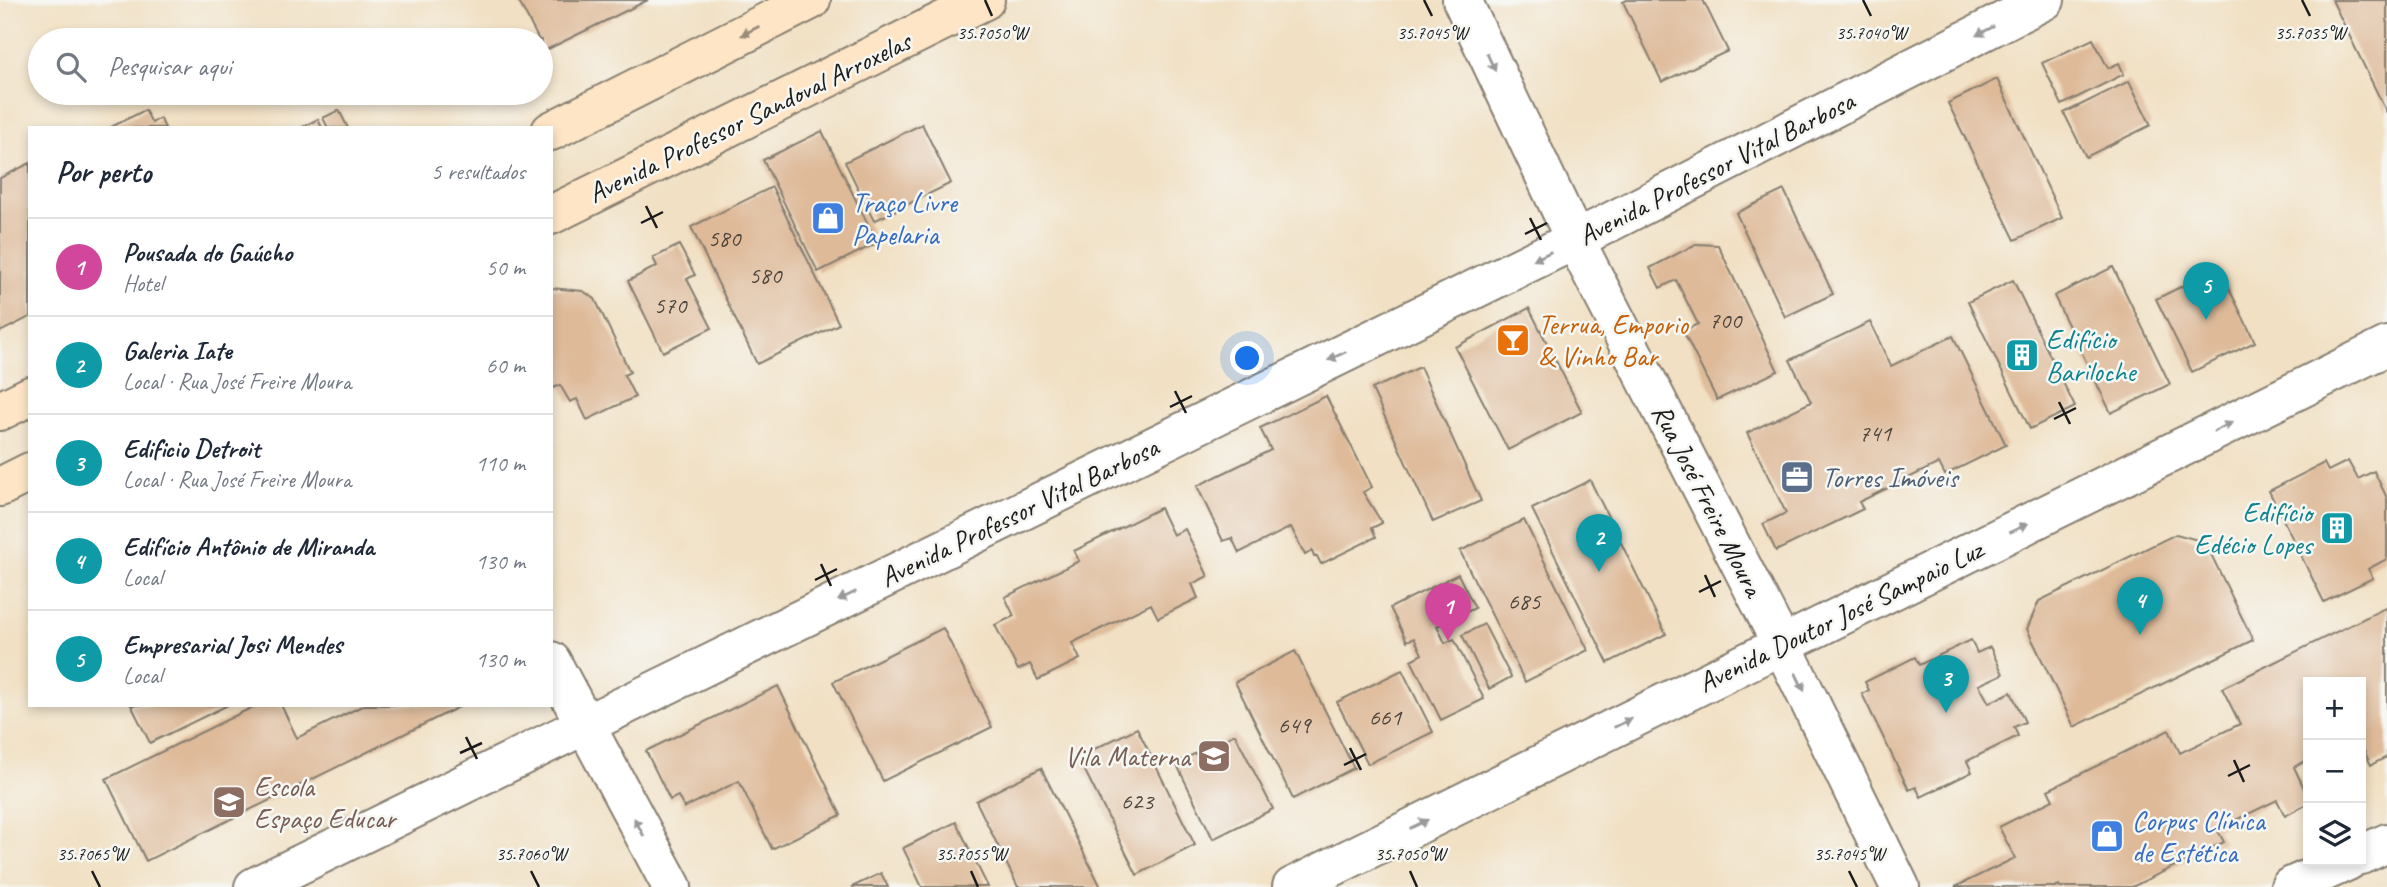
<!DOCTYPE html>
<html lang="pt">
<head>
<meta charset="utf-8">
<style>
	body { margin:0; font-family:Caveat,sans-serif; background:#f2f2f3; color:#1f2937 }
	.controls { position:absolute; right:21px; bottom:21px; display:grid; overflow:hidden; border-radius:0px; box-shadow:0 4px 10px #0003 }
	.controls button { width:63px; height:63px; display:grid; place-items:center; padding:0; border:0; border-bottom:2px solid #e0e1e3; background:#fff; color:#1f2937; font:35px sans-serif }
	.you { position:absolute; left:1248px; top:359px; width:24px; height:24px; margin:-18px; border:5px solid #fff; border-radius:50%; background:#1a73e8; box-shadow:0 0 0 10px #1a73e833 }
	.badge { display:grid; place-items:center; width:46px; height:46px; border-radius:50%; background:#111827; color:#fff; font-size:23px; font-weight:700 }
	.pin { position:absolute; translate:-50% -58px; filter:drop-shadow(0 2px 4px #0008) }
	.pin::after { content:''; position:absolute; top:37px; width:24px; height:21px; background:inherit; clip-path:polygon(0 0,100% 0,50% 100%) }
	.list { margin:0; padding:0; list-style:none }
	h2 { display:flex; justify-content:space-between; align-items:center; height:91px; margin:0; padding:0 28px; font-size:30px }
	h2 small { font-size:23px; font-weight:400; color:#747a83 }
	.list li { display:grid; grid-template-columns:46px 1fr auto; gap:21px; align-items:center; box-sizing:border-box; height:98px; padding:0 28px; border-top:2px solid #e0e1e3 }
	.list b { display:block; font-size:26px; white-space:nowrap }
	.list p { margin:0; font-size:23px; white-space:nowrap; color:#747a83 }
	.list em { font-size:23px; font-style:normal; color:#747a83 }
	.icon { flex:none; width:38px; height:38px; fill:none; stroke:currentColor; stroke-width:2; stroke-linecap:round; stroke-linejoin:round }
	.map { position:relative; flex:none; width:2387px; height:887px; overflow:hidden }
	.search { position:absolute; background:#fff; box-shadow:0 4px 10px #0003; left:28px; top:28px; width:525px; height:77px; display:flex; align-items:center; gap:18px; box-sizing:border-box; padding:0 24px; border-radius:38px; color:#747a83; font-size:26px }
	.panel { position:absolute; background:#fff; box-shadow:0 4px 10px #0003; left:28px; top:126px; width:525px; height:581px; border-radius:0px }
	.map>svg:first-child { display:block }
</style>
</head>
<body>
<div class="map">
<svg width="2387" height="887" viewBox="0 0 2387 887">
	<rect width="100%" height="100%" fill="#f6f6f2"/>
	<filter id="ink" filterUnits="userSpaceOnUse"><feTurbulence type="fractalNoise" baseFrequency=".0143" numOctaves="2"/><feDisplacementMap in="SourceGraphic" scale="14" xChannelSelector="R" yChannelSelector="G"/><feConvolveMatrix kernelMatrix="1 2 1 2 8 2 1 2 1" color-interpolation-filters="sRGB"/></filter>
	<filter id="wash" filterUnits="userSpaceOnUse"><feTurbulence type="fractalNoise" baseFrequency=".00686" numOctaves="4" result="noise"/><feDisplacementMap in="SourceGraphic" scale="28" xChannelSelector="R" yChannelSelector="G"/><feGaussianBlur stdDeviation="1.57" result="paint"/><feColorMatrix in="noise" values="0 0 0 0 0 0 0 0 0 0 0 0 0 0 0 0 0 1.4 0 .05"/><feComposite in="paint" operator="in"/></filter>
	<g filter="url(#wash)">
		<rect width="100%" height="100%" fill="#f1e0c3"/>
		<g id="blocks">
			<path fill="#deba99" d="M 518,0 L 648,0 L 544,51 L 541,40 L 539,40 Z
				M 1627,0 L 1703,0 L 1728,51 L 1662,82 L 1623,2 Z
				M 2332,0 L 2387,0 L 2387,113 Z
				M 2093,39 L 2108,68 L 2119,63 L 2124,74 L 2062,105 L 2042,63 Z
				M 1997,79 L 2062,218 L 2015,240 L 1948,103 Z
				M 2129,81 L 2151,125 L 2086,157 L 2064,113 Z
				M 145,110 L 152,123 L 160,118 L 165,128 L 109,128 Z
				M 339,110 L 348,128 L 328,128 L 323,118 Z
				M 318,119 L 322,128 L 301,128 Z
				M 922,124 L 951,183 L 874,221 L 845,162 Z
				M 822,131 L 877,243 L 818,272 L 763,160 Z
				M 30,163 L 30,317 L 0,332 L 0,178 Z
				M 772,187 L 839,324 L 757,364 L 691,227 Z
				M 1784,190 L 1833,294 L 1785,317 L 1736,213 Z
				M 1696,244 L 1718,245 L 1778,371 L 1717,400 L 1683,331 L 1698,324 L 1676,280 L 1660,288 L 1650,268 Z
				M 679,245 L 695,275 L 687,279 L 712,328 L 663,352 L 628,281 L 657,266 L 653,258 Z
				M 2113,267 L 2170,384 L 2111,413 L 2054,296 Z
				M 2219,268 L 2255,342 L 2192,372 L 2156,299 Z
				M 2013,280 L 2075,407 L 2030,429 L 1968,302 Z
				M 551,288 L 583,291 L 595,299 L 630,372 L 624,375 L 635,397 L 587,420 L 577,399 L 570,402 L 560,385 L 551,389 Z
				M 1529,308 L 1582,412 L 1508,450 L 1455,347 Z
				M 1870,322 L 1891,366 L 1953,336 L 2006,445 L 1945,475 L 1939,463 L 1859,502 L 1863,509 L 1776,551 L 1763,524 L 1786,513 L 1747,433 L 1811,402 L 1790,360 Z
				M 1420,367 L 1481,501 L 1433,522 L 1372,389 Z
				M 1326,396 L 1372,487 L 1363,492 L 1382,523 L 1372,528 L 1376,537 L 1321,564 L 1317,556 L 1314,557 L 1312,551 L 1305,555 L 1291,527 L 1239,553 L 1232,538 L 1223,541 L 1197,486 L 1271,450 L 1260,428 Z
				M 2348,461 L 2358,479 L 2374,471 L 2387,498 L 2387,559 L 2368,569 L 2373,578 L 2324,602 L 2269,491 L 2324,463 L 2328,471 Z
				M 1590,480 L 1666,634 L 1608,663 L 1532,509 Z
				M 1160,508 L 1173,535 L 1185,529 L 1208,576 L 1192,584 L 1198,598 L 1158,618 L 1151,604 L 1072,643 L 1080,659 L 1038,680 L 1030,664 L 1018,670 L 995,625 L 1014,616 L 1005,597 L 1079,561 L 1074,551 Z
				M 1524,520 L 1588,650 L 1525,682 L 1460,551 Z
				M 2176,534 L 2205,542 L 2253,640 L 2074,727 L 2027,629 L 2039,601 Z
				M 1458,574 L 1475,608 L 1437,626 L 1445,643 L 1454,639 L 1484,699 L 1441,720 L 1411,660 L 1422,654 L 1414,638 L 1407,641 L 1390,608 Z
				M 2387,607 L 2387,757 L 2371,765 L 2361,745 L 2361,682 L 2308,682 L 2308,760 L 2294,767 L 2308,797 L 2308,804 L 2285,816 L 2277,800 L 2217,829 L 2224,842 L 2132,887 L 2060,887 L 2059,885 L 2055,887 L 1955,887 L 2015,858 L 1999,827 L 2053,800 L 2048,790 L 2169,730 L 2180,753 L 2240,724 L 2222,688 Z
				M 1484,624 L 1511,677 L 1489,689 L 1462,635 Z
				M 943,628 L 992,727 L 883,781 L 833,682 Z
				M 1971,640 L 1977,653 L 1990,647 L 2003,674 L 1979,685 L 1989,703 L 2011,692 L 2025,722 L 2014,727 L 2018,736 L 1967,761 L 1972,772 L 1921,797 L 1916,787 L 1909,790 L 1862,694 L 1869,690 L 1865,682 L 1915,657 L 1919,665 Z
				M 1295,651 L 1354,768 L 1293,799 L 1235,682 Z
				M 1402,670 L 1433,732 L 1368,764 L 1337,702 Z
				M 778,686 L 841,815 L 772,849 L 739,781 L 684,808 L 678,796 L 670,800 L 646,751 Z
				M 131,705 L 228,705 L 150,743 Z
				M 257,705 L 281,705 L 297,738 L 364,705 L 463,705 L 146,861 L 106,779 Z
				M 1137,728 L 1195,845 L 1137,875 L 1078,757 Z
				M 1235,734 L 1273,809 L 1213,839 L 1176,763 Z
				M 1041,768 L 1101,887 L 1018,887 L 976,801 Z
				M 956,822 L 988,887 L 922,887 L 903,848 Z
				M 881,873 L 888,887 L 852,887 Z"/>
		</g>
	</g>
	<g filter="url(#ink)">
		<use href="#blocks" fill-opacity="0" stroke="#867e70" stroke-width="2"/>
		<g fill="none" stroke-linecap="round" stroke-linejoin="round">
			<g stroke="#867e70" stroke-width="42">
				<path id="street" d="M 1462,0 L 1575,240 L 1782,645 L 1900,887
					M 551,661 L 672,887
					M 2361,855 L 2387,843
					M 254,887 L 1575,240 L 2045,0
					M 1292,887 L 2387,346
					M 2290,887 L 2348,861"/>
			</g>
			<g stroke="#867e70" stroke-width="42">
				<path id="secondary" d="M 551,131 L 811,0
					M 551,215 L 985,0
					M 0,411 L 30,396
					M 0,487 L 30,472"/>
			</g>
			<use href="#street" stroke="#fff" stroke-width="38"/>
			<use href="#secondary" stroke="#fde5c5" stroke-width="38"/>
		</g>
		<defs><path id="oneway-solid" d="M-6-.8H1V-3.2L6.5 0L1 3.2V.8H-6Z" transform="scale(1.75)"/></defs>
		<use fill="#988b79" href="#oneway-solid" transform="translate(750 31) rotate(153)"/>
		<g fill="#999">
			<use href="#oneway-solid" transform="translate(1985 31) rotate(153)"/>
			<use href="#oneway-solid" transform="translate(1491 62) rotate(65)"/>
			<use href="#oneway-solid" transform="translate(1542 256) rotate(154)"/>
			<use href="#oneway-solid" transform="translate(1337 356) rotate(154)"/>
			<use href="#oneway-solid" transform="translate(2223 427) rotate(-26)"/>
			<use href="#oneway-solid" transform="translate(2019 528) rotate(-26)"/>
			<use href="#oneway-solid" transform="translate(847 596) rotate(154)"/>
			<use href="#oneway-solid" transform="translate(1800 682) rotate(64)"/>
			<use href="#oneway-solid" transform="translate(1623 723) rotate(-26)"/>
			<use href="#oneway-solid" transform="translate(1419 824) rotate(-26)"/>
			<use href="#oneway-solid" transform="translate(639 827) rotate(-118)"/>
		</g>
	</g>
	<path fill="none" stroke="#1c1c1c" stroke-width="2.5" d="M 985,0 L 992,16M 1424,0 L 1432,16M 1863,0 L 1871,16M 2302,0 L 2310,16M 646,206 L 657,228M 1530,218 L 1541,240M 641,223 L 663,212M 1525,234 L 1547,223M 1175,391 L 1186,413M 2059,402 L 2070,424M 1170,407 L 1192,396M 2054,419 L 2076,408M 821,564 L 831,586M 1705,575 L 1715,597M 815,580 L 837,569M 1699,592 L 1721,581M 466,737 L 477,759M 1350,748 L 1361,770M 460,753 L 482,743M 2234,760 L 2244,782M 1344,765 L 1366,754M 2228,776 L 2250,765M 92,871 L 100,887M 531,871 L 539,887M 971,871 L 978,887M 1410,871 L 1417,887M 1849,871 L 1857,887"/>
	<defs>
		<g id="shop-square" transform="scale(1.75)"><rect x="-9" y="-9" width="18" height="18" rx="4" fill="#3f7fe0" stroke="#f6f6f2"/><path d="M-5-2.5h2.3a2.7 3.5 0 0 1 5.4 0H5L5.5 6h-11ZM-1.5-2.5h3a1.5 2.3 0 0 0-3 0Z" fill="#fff"/></g>
		<g id="bar-square" transform="scale(1.75)"><rect x="-9" y="-9" width="18" height="18" rx="4" fill="#e8710a" stroke="#f6f6f2"/><path d="M-6-5H6L.8 .8V4.5H3.5V6h-7V4.5H-.8V.8Z" fill="#fff"/></g>
		<g id="building-square" transform="scale(1.75)"><rect x="-9" y="-9" width="18" height="18" rx="4" fill="#0f9aa8" stroke="#f6f6f2"/><path d="M-4-6H4V6H1V3H-1V6H-4ZM-2.5-4.3h1.7v1.8h-1.7ZM.8-4.3h1.7v1.8H.8ZM-2.5-1h1.7V.8h-1.7ZM.8-1h1.7V.8H.8Z" fill="#fff"/></g>
		<g id="office-square" transform="scale(1.75)"><rect x="-9" y="-9" width="18" height="18" rx="4" fill="#5c6f8a" stroke="#f6f6f2"/><path d="M-6-3h4V-5.5h4V-3h4V5H-6ZM-1-4.5V-3h2v-1.5ZM-6 0V1H6V0Z" fill="#fff"/></g>
		<g id="school-square" transform="scale(1.75)"><rect x="-9" y="-9" width="18" height="18" rx="4" fill="#8d6e63" stroke="#f6f6f2"/><path d="M0-5L7-2L0 1L-7-2ZM-4 1L0 2.5L4 1V4Q0 6-4 4Z" fill="#fff"/></g>
	</defs>
	<g fill-rule="evenodd">
		<use href="#shop-square" x="828" y="218"/>
		<use href="#bar-square" x="1513" y="340"/>
		<use href="#building-square" x="2022" y="355"/>
		<use href="#office-square" x="1797" y="477"/>
		<use href="#building-square" x="2337" y="528"/>
		<use href="#school-square" x="1214" y="756"/>
		<use href="#school-square" x="229" y="802"/>
		<use href="#shop-square" x="2107" y="836"/>
	</g>
	<g text-anchor="middle" dominant-baseline="central" stroke-width="5" stroke-linejoin="round" paint-order="stroke">
		<g font-size="24" fill="#4c443b">
			<text x="724" y="238">580</text>
			<text x="765" y="275">580</text>
			<text x="670" y="305">570</text>
			<text x="1725" y="320">700</text>
			<text x="1875" y="433">741</text>
			<text x="1524" y="601">685</text>
			<text x="1385" y="717">661</text>
			<text x="1294" y="725">649</text>
			<text x="1137" y="801">623</text>
		</g>
		<g font-size="28" fill="#1c1c1c" stroke="#f6f6f2">
			<text transform="translate(749 117) rotate(-26)">Avenida Professor Sandoval Arroxelas</text>
			<text transform="translate(1716 168) rotate(-27)">Avenida Professor Vital Barbosa</text>
			<text transform="translate(1708 500) rotate(63)">Rua José Freire Moura</text>
			<text transform="translate(1019 512) rotate(-26)">Avenida Professor Vital Barbosa</text>
			<text transform="translate(1840 616) rotate(-26)">Avenida Doutor José Sampaio Luz</text>
		</g>
		<g font-size="28" fill="#366cbe" stroke="#f6f6f2" text-anchor="start">
			<text x="852" y="202">Traço Livre<tspan x="852" dy="32">Papelaria</tspan></text>
			<text x="2132" y="820">Corpus Clínica<tspan x="2132" dy="32">de Estética</tspan></text>
		</g>
		<g font-size="28" fill="#c56008" stroke="#f6f6f2" text-anchor="start">
			<text x="1538" y="324">Terrua, Emporio<tspan x="1538" dy="32">&amp; Vinho Bar</tspan></text>
		</g>
		<g font-size="28" fill="#0d838f" stroke="#f6f6f2" text-anchor="start">
			<text x="2046" y="339">Edifício<tspan x="2046" dy="32">Bariloche</tspan></text>
			<text x="2312" y="512" text-anchor="end">Edifício<tspan x="2312" dy="32">Edécio Lopes</tspan></text>
		</g>
		<g font-size="28" fill="#4e5e75" stroke="#f6f6f2" text-anchor="start">
			<text x="1822" y="477">Torres Imóveis</text>
		</g>
		<g font-size="28" fill="#785e54" stroke="#f6f6f2" text-anchor="end">
			<text x="1190" y="756">Vila Materna</text>
			<text x="254" y="786" text-anchor="start">Escola<tspan x="254" dy="32">Espaço Educar</tspan></text>
		</g>
	</g>
	<g font-size="18" text-anchor="middle" fill="#1c1c1c" stroke="#f6f6f2" stroke-width="5" stroke-linejoin="round" paint-order="stroke">
		<text x="992" y="39">35.7050°W</text>
		<text x="2310" y="39">35.7035°W</text>
		<text x="1432" y="39">35.7045°W</text>
		<text x="1871" y="39">35.7040°W</text>
		<text x="92" y="860">35.7065°W</text>
		<text x="531" y="860">35.7060°W</text>
		<text x="971" y="860">35.7055°W</text>
		<text x="1410" y="860">35.7050°W</text>
		<text x="1849" y="860">35.7045°W</text>
	</g>
</svg>
<div class="controls">
<button>+</button>
<button>−</button>
<button><svg class="icon" aria-label="layers" viewBox="0 0 24 24"><path d="M12 4l9 5-9 5-9-5zM3 14l9 5 9-5"/></svg></button>
</div>
<div class="you"></div>
<div class="pin badge" style="left:1448px;top:641px;background:#d1479c">1</div>
<div class="pin badge" style="left:1599px;top:572px;background:#0f9aa8">2</div>
<div class="pin badge" style="left:1946px;top:713px;background:#0f9aa8">3</div>
<div class="pin badge" style="left:2140px;top:635px;background:#0f9aa8">4</div>
<div class="pin badge" style="left:2206px;top:320px;background:#0f9aa8">5</div>
<div class="search"><svg class="icon" aria-label="search" viewBox="0 0 24 24"><circle cx="10" cy="10" r="6"/><path d="M15 15l6 6"/></svg>Pesquisar aqui</div>
<section class="panel">
<h2>Por perto<small>5 resultados</small></h2>
<ul class="list">
<li><span class="badge" style="background:#d1479c">1</span><div><b>Pousada do Gaúcho</b><p>Hotel</p></div><em>50 m</em></li>
<li><span class="badge" style="background:#0f9aa8">2</span><div><b>Galeria Iate</b><p>Local · Rua José Freire Moura</p></div><em>60 m</em></li>
<li><span class="badge" style="background:#0f9aa8">3</span><div><b>Edificio Detroit</b><p>Local · Rua José Freire Moura</p></div><em>110 m</em></li>
<li><span class="badge" style="background:#0f9aa8">4</span><div><b>Edifício Antônio de Miranda</b><p>Local</p></div><em>130 m</em></li>
<li><span class="badge" style="background:#0f9aa8">5</span><div><b>Empresarial Josi Mendes</b><p>Local</p></div><em>130 m</em></li>
</ul>
</section>
</div>
</body>
</html>
